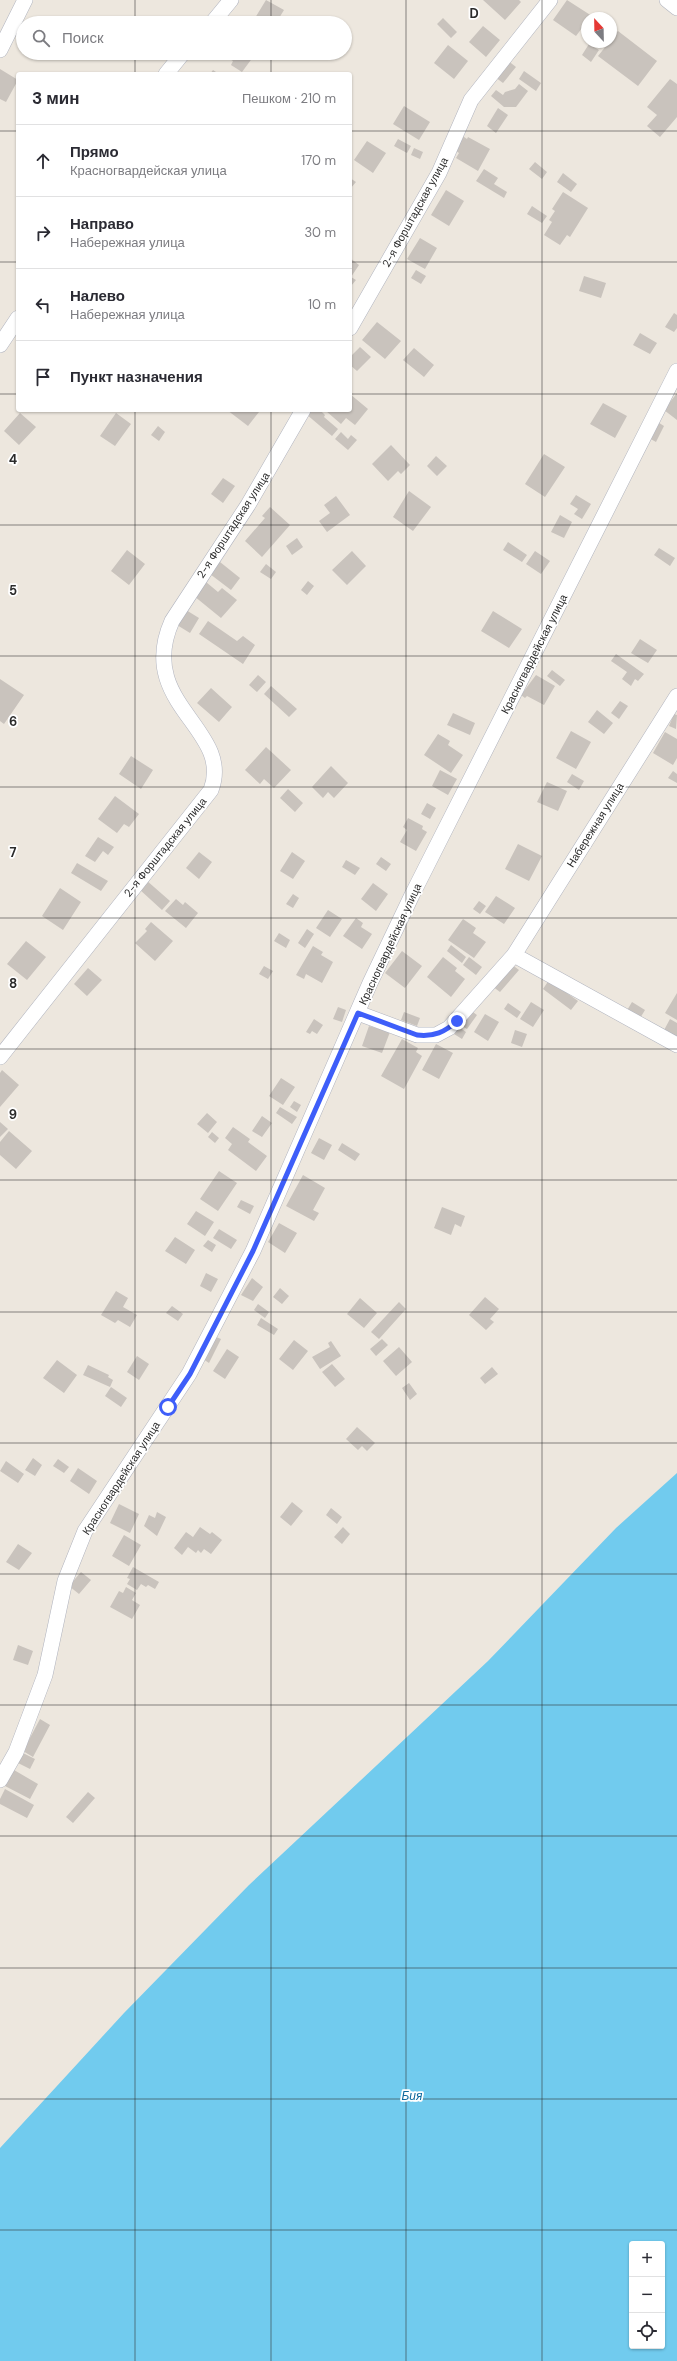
<!DOCTYPE html>
<html lang="ru">
<head>
<meta charset="utf-8">
<style>
	body { margin:0; font-family:"DM Sans",sans-serif; background:#f7f7f7; color:#2b2b33 }
	.controls { position:absolute; right:12px; bottom:12px; display:grid; overflow:hidden; border-radius:4px; box-shadow:0 1px 3px #0004 }
	.controls button { width:36px; height:36px; display:grid; place-items:center; padding:0; border:0; border-bottom:1px solid #e1e1e2; background:#fff; color:#2b2b33; font:20px sans-serif }
	.compass { position:absolute; left:581px; top:12px; width:36px; height:36px; border-radius:50%; background:#fff; box-shadow:0 1px 3px #0004; rotate:338deg }
	.stop { position:absolute; width:12px; height:12px; margin:-9px; border:3px solid #3e5ef9; border-radius:50%; background:#fff }
	.stop.end { background:#3e5ef9; border-color:#fff; box-shadow:0 1px 4px #0008 }
	.list { margin:0; padding:0; list-style:none }
	h2 { display:flex; justify-content:space-between; align-items:center; height:52px; margin:0; padding:0 16px; font-size:17px }
	h2 small { font-size:13px; font-weight:400; color:#7c7c81 }
	.list li { display:grid; grid-template-columns:26px 1fr auto; gap:12px; align-items:center; box-sizing:border-box; height:72px; padding:0 16px; border-top:1px solid #e1e1e2 }
	.list b { display:block; font-size:15px; white-space:nowrap }
	.list p { margin:0; font-size:13px; white-space:nowrap; color:#7c7c81 }
	.list em { font-size:13px; font-style:normal; color:#7c7c81 }
	.icon { flex:none; width:22px; height:22px; fill:none; stroke:currentColor; stroke-width:2; stroke-linecap:round; stroke-linejoin:round }
	.map { position:relative; flex:none; width:677px; height:2361px; overflow:hidden }
	.search { position:absolute; background:#fff; box-shadow:0 1px 3px #0004; left:16px; top:16px; width:336px; height:44px; display:flex; align-items:center; gap:10px; box-sizing:border-box; padding:0 14px; border-radius:22px; color:#7c7c81; font-size:15px }
	.panel { position:absolute; background:#fff; box-shadow:0 1px 3px #0004; left:16px; top:72px; width:336px; height:340px; border-radius:4px }
	.map>svg:first-child { display:block }
</style>
</head>
<body>
<div class="map">
<svg width="677" height="2361" viewBox="0 0 677 2361">
	<rect width="100%" height="100%" fill="#ede7de"/>
	<path fill="#71cbee" fill-rule="evenodd" d="M 677,1473 L 677,2361 L 0,2361 L 0,2148 L 124,2013 L 249,1885 L 488,1661 L 616,1528 ZM 632,2244 L 662,2244 L 662,2346 L 632,2346 Z"/>
	<path fill="#c9c3bd" d="M 266,0 L 284,10 L 276,23 L 264,23 L 255,18 Z
		M 483,0 L 519,0 L 521,2 L 505,20 Z
		M 567,0 L 595,18 L 587,18 L 587,26 L 585,24 L 576,36 L 553,20 Z
		M 443,18 L 457,32 L 451,38 L 437,24 Z
		M 483,26 L 500,40 L 486,57 L 469,42 Z
		M 618,31 L 657,61 L 638,86 L 598,56 Z
		M 589,44 L 599,50 L 591,62 L 582,55 Z
		M 448,45 L 468,61 L 454,79 L 434,63 Z
		M 230,53 L 256,53 L 242,72 L 231,65 L 233,61 L 227,57 Z
		M 507,60 L 516,67 L 503,83 L 495,77 Z
		M 0,69 L 18,80 L 6,102 L 0,99 Z
		M 213,70 L 219,74 L 210,74 Z
		M 524,71 L 541,83 L 536,91 L 519,79 Z
		M 670,79 L 677,84 L 677,117 L 660,137 L 647,126 L 657,115 L 647,107 Z
		M 519,84 L 528,91 L 516,107 L 504,107 L 491,96 L 496,90 L 503,95 L 505,92 L 515,89 Z
		M 404,106 L 430,122 L 419,140 L 393,124 Z
		M 498,108 L 508,115 L 496,133 L 487,126 Z
		M 461,135 L 467,139 L 468,137 L 490,149 L 478,171 L 456,158 L 459,153 L 453,149 Z
		M 398,139 L 411,146 L 407,153 L 394,146 Z
		M 367,141 L 386,153 L 373,173 L 354,160 Z
		M 414,148 L 423,152 L 420,159 L 411,155 Z
		M 535,162 L 547,172 L 542,179 L 529,169 Z
		M 484,169 L 498,178 L 494,184 L 507,192 L 504,198 L 476,181 Z
		M 563,173 L 577,184 L 571,192 L 557,182 Z
		M 350,178 L 356,182 L 350,189 Z
		M 446,190 L 464,201 L 449,226 L 431,215 Z
		M 563,192 L 588,208 L 570,237 L 567,235 L 560,245 L 544,235 L 552,222 L 549,220 L 555,211 L 552,209 Z
		M 532,206 L 547,216 L 542,223 L 527,214 Z
		M 420,238 L 437,248 L 425,269 L 407,259 Z
		M 350,258 L 359,265 L 351,277 L 356,280 L 351,286 Z
		M 416,270 L 426,276 L 421,284 L 411,278 Z
		M 584,276 L 606,283 L 601,298 L 579,291 Z
		M 674,313 L 677,315 L 677,328 L 674,332 L 665,327 Z
		M 377,322 L 401,341 L 385,359 L 362,340 Z
		M 640,333 L 657,343 L 650,354 L 633,345 Z
		M 360,347 L 371,357 L 357,371 L 350,365 L 350,357 Z
		M 414,348 L 434,365 L 424,377 L 403,360 Z
		M 677,393 L 677,420 L 664,410 Z
		M 350,394 L 368,409 L 355,425 L 346,418 L 341,424 L 326,411 L 350,410 Z
		M 603,403 L 627,416 L 615,438 L 590,424 Z
		M 227,410 L 256,410 L 259,412 L 248,426 Z
		M 309,410 L 320,410 L 325,415 L 324,417 L 338,429 L 332,436 L 306,414 Z
		M 20,413 L 36,427 L 19,445 L 4,431 Z
		M 116,413 L 131,424 L 115,446 L 100,436 Z
		M 656,421 L 664,426 L 656,442 L 647,437 Z
		M 158,426 L 165,432 L 159,441 L 151,435 Z
		M 341,432 L 348,439 L 351,435 L 357,440 L 348,450 L 335,439 Z
		M 391,445 L 410,465 L 401,474 L 398,471 L 388,481 L 372,464 Z
		M 544,454 L 565,467 L 545,497 L 525,484 Z
		M 436,456 L 447,466 L 437,476 L 427,466 Z
		M 223,478 L 235,486 L 223,503 L 211,494 Z
		M 409,491 L 431,507 L 413,531 L 393,517 Z
		M 576,495 L 591,504 L 582,519 L 574,514 L 578,509 L 570,504 Z
		M 336,496 L 350,515 L 327,532 L 319,521 L 330,513 L 324,505 Z
		M 270,507 L 290,525 L 262,557 L 245,541 L 265,518 L 262,516 Z
		M 560,515 L 572,522 L 564,538 L 551,532 Z
		M 297,538 L 303,547 L 292,555 L 286,546 Z
		M 508,542 L 527,555 L 522,562 L 503,550 Z
		M 659,548 L 675,558 L 670,566 L 654,555 Z
		M 127,550 L 145,564 L 129,585 L 111,571 Z
		M 352,551 L 366,566 L 347,585 L 332,570 Z
		M 535,551 L 550,561 L 541,574 L 526,564 Z
		M 220,562 L 240,578 L 231,590 L 210,574 Z
		M 266,564 L 276,572 L 271,579 L 260,572 Z
		M 308,581 L 314,586 L 307,595 L 301,590 Z
		M 206,582 L 218,592 L 222,588 L 237,600 L 221,618 L 194,596 Z
		M 186,610 L 199,618 L 190,633 L 177,625 Z
		M 493,611 L 522,629 L 509,648 L 481,631 Z
		M 208,621 L 237,641 L 243,636 L 255,645 L 243,664 L 199,634 Z
		M 640,639 L 657,650 L 648,663 L 631,653 Z
		M 616,654 L 644,674 L 638,681 L 635,679 L 631,686 L 622,679 L 627,672 L 611,661 Z
		M 552,670 L 565,680 L 560,686 L 547,676 Z
		M 258,675 L 266,682 L 257,692 L 249,685 Z
		M 536,675 L 555,686 L 544,705 L 527,696 L 525,698 L 521,695 Z
		M 0,679 L 24,695 L 4,724 L 0,721 Z
		M 271,686 L 297,709 L 289,717 L 264,694 Z
		M 211,688 L 232,707 L 219,722 L 197,703 Z
		M 620,701 L 628,706 L 619,719 L 611,713 Z
		M 597,710 L 613,723 L 604,734 L 588,722 Z
		M 453,713 L 475,723 L 470,735 L 447,725 Z
		M 674,714 L 677,715 L 676,729 L 669,726 Z
		M 571,731 L 591,742 L 576,769 L 556,758 Z
		M 665,732 L 677,739 L 677,758 L 673,765 L 653,753 Z
		M 438,734 L 450,741 L 448,745 L 463,755 L 451,773 L 424,755 Z
		M 266,747 L 291,770 L 274,788 L 264,779 L 260,784 L 245,770 Z
		M 131,756 L 153,770 L 141,789 L 119,774 Z
		M 331,766 L 348,783 L 334,798 L 328,792 L 323,798 L 312,787 Z
		M 440,770 L 457,779 L 448,795 L 432,786 Z
		M 673,771 L 677,774 L 677,783 L 668,778 Z
		M 572,774 L 584,781 L 579,790 L 567,782 Z
		M 547,782 L 567,791 L 558,811 L 537,802 Z
		M 288,789 L 303,803 L 295,812 L 280,798 Z
		M 115,796 L 139,814 L 129,827 L 124,824 L 117,833 L 98,819 Z
		M 427,803 L 436,808 L 430,819 L 421,814 Z
		M 408,818 L 423,826 L 422,829 L 427,832 L 416,851 L 400,842 L 407,830 L 403,827 Z
		M 98,837 L 114,847 L 108,855 L 103,851 L 95,862 L 85,856 Z
		M 518,844 L 542,856 L 529,881 L 505,869 Z
		M 199,852 L 212,862 L 199,879 L 186,868 Z
		M 292,852 L 305,861 L 293,879 L 280,871 Z
		M 381,857 L 391,864 L 386,871 L 376,864 Z
		M 346,860 L 360,868 L 355,875 L 342,867 Z
		M 77,863 L 108,881 L 101,891 L 71,873 Z
		M 146,880 L 170,901 L 162,910 L 139,889 Z
		M 373,883 L 388,894 L 376,911 L 361,899 Z
		M 60,888 L 81,902 L 63,930 L 42,916 Z
		M 293,894 L 299,898 L 293,908 L 286,904 Z
		M 496,896 L 515,908 L 504,924 L 485,912 Z
		M 176,899 L 183,905 L 185,902 L 198,913 L 186,928 L 165,911 Z
		M 479,901 L 486,906 L 480,914 L 473,909 Z
		M 328,910 L 342,919 L 330,937 L 316,928 Z
		M 356,918 L 363,923 L 361,927 L 372,934 L 362,949 L 343,936 Z
		M 463,919 L 476,928 L 473,933 L 486,942 L 474,958 L 448,940 Z
		M 151,922 L 173,941 L 155,961 L 135,943 L 147,931 L 145,929 Z
		M 307,929 L 314,934 L 305,948 L 298,943 Z
		M 279,933 L 290,940 L 286,948 L 274,941 Z
		M 26,941 L 46,957 L 27,980 L 7,964 Z
		M 451,945 L 466,957 L 462,963 L 447,951 Z
		M 313,946 L 323,952 L 321,955 L 333,962 L 322,983 L 306,974 L 304,979 L 296,975 Z
		M 402,951 L 422,966 L 405,988 L 385,973 Z
		M 443,957 L 457,968 L 455,971 L 465,979 L 451,997 L 427,977 Z
		M 469,957 L 482,967 L 476,975 L 463,965 Z
		M 511,964 L 519,970 L 500,992 L 492,986 Z
		M 264,966 L 273,971 L 268,979 L 259,974 Z
		M 88,968 L 102,980 L 87,996 L 74,984 Z
		M 549,980 L 578,1001 L 571,1010 L 543,989 Z
		M 677,993 L 677,1020 L 665,1013 Z
		M 531,1002 L 544,1010 L 533,1027 L 520,1019 Z
		M 632,1002 L 645,1010 L 639,1020 L 626,1012 Z
		M 508,1003 L 521,1012 L 517,1018 L 504,1009 Z
		M 338,1007 L 346,1010 L 342,1022 L 333,1019 Z
		M 470,1010 L 477,1015 L 467,1029 L 460,1025 Z
		M 404,1012 L 420,1018 L 417,1026 L 401,1020 Z
		M 485,1014 L 499,1022 L 488,1041 L 474,1032 Z
		M 314,1019 L 323,1025 L 317,1034 L 312,1031 L 310,1034 L 306,1032 Z
		M 670,1019 L 677,1023 L 677,1040 L 663,1032 Z
		M 369,1026 L 390,1032 L 382,1053 L 362,1046 Z
		M 459,1027 L 466,1032 L 462,1039 L 454,1034 Z
		M 515,1030 L 527,1034 L 522,1047 L 511,1043 Z
		M 402,1039 L 418,1048 L 416,1052 L 422,1056 L 404,1089 L 381,1076 Z
		M 436,1044 L 453,1053 L 439,1079 L 422,1070 Z
		M 2,1070 L 19,1085 L 0,1107 L 0,1073 Z
		M 281,1078 L 295,1087 L 283,1105 L 269,1096 Z
		M 294,1101 L 301,1105 L 297,1112 L 290,1107 Z
		M 280,1107 L 297,1117 L 292,1124 L 276,1113 Z
		M 207,1113 L 217,1122 L 208,1133 L 197,1124 Z
		M 262,1116 L 272,1123 L 262,1137 L 252,1131 Z
		M 0,1122 L 8,1129 L 0,1137 Z
		M 233,1127 L 250,1139 L 248,1142 L 267,1156 L 256,1171 L 228,1150 L 232,1144 L 225,1138 Z
		M 9,1131 L 32,1151 L 16,1169 L 0,1155 L 0,1142 Z
		M 212,1132 L 219,1138 L 215,1143 L 208,1137 Z
		M 319,1138 L 332,1145 L 324,1160 L 311,1153 Z
		M 342,1143 L 360,1154 L 355,1161 L 338,1150 Z
		M 219,1171 L 237,1183 L 218,1211 L 200,1199 Z
		M 303,1175 L 325,1188 L 313,1210 L 319,1213 L 314,1221 L 286,1206 Z
		M 241,1200 L 254,1206 L 250,1214 L 237,1207 Z
		M 442,1207 L 465,1216 L 461,1227 L 455,1224 L 451,1235 L 434,1228 Z
		M 196,1211 L 214,1222 L 205,1236 L 187,1224 Z
		M 279,1223 L 297,1233 L 285,1253 L 268,1242 Z
		M 219,1229 L 237,1240 L 231,1249 L 213,1238 Z
		M 175,1237 L 195,1250 L 186,1264 L 165,1251 Z
		M 208,1240 L 216,1245 L 212,1252 L 203,1246 Z
		M 206,1273 L 218,1279 L 211,1292 L 200,1286 Z
		M 252,1278 L 263,1287 L 253,1301 L 241,1295 Z
		M 280,1288 L 289,1296 L 282,1304 L 273,1297 Z
		M 116,1291 L 128,1298 L 123,1307 L 137,1315 L 130,1327 L 118,1320 L 115,1323 L 101,1315 Z
		M 485,1297 L 499,1309 L 490,1319 L 494,1322 L 486,1330 L 469,1315 Z
		M 360,1298 L 377,1313 L 364,1328 L 347,1314 Z
		M 399,1302 L 406,1309 L 379,1339 L 371,1332 Z
		M 258,1304 L 269,1312 L 265,1318 L 254,1310 Z
		M 172,1306 L 183,1314 L 178,1321 L 166,1313 Z
		M 261,1318 L 278,1329 L 274,1335 L 257,1325 Z
		M 214,1336 L 221,1339 L 209,1363 L 203,1359 Z
		M 382,1339 L 388,1345 L 376,1356 L 370,1349 Z
		M 294,1340 L 308,1351 L 293,1370 L 279,1359 Z
		M 331,1341 L 341,1356 L 320,1369 L 312,1357 L 330,1347 L 328,1343 Z
		M 399,1347 L 412,1362 L 396,1376 L 383,1361 Z
		M 227,1349 L 239,1357 L 225,1379 L 213,1371 Z
		M 137,1356 L 149,1364 L 139,1380 L 127,1372 Z
		M 57,1360 L 77,1375 L 64,1393 L 43,1378 Z
		M 332,1364 L 345,1379 L 335,1387 L 322,1372 Z
		M 88,1365 L 109,1375 L 108,1377 L 113,1380 L 110,1387 L 83,1375 Z
		M 492,1367 L 498,1374 L 485,1384 L 480,1378 Z
		M 409,1383 L 417,1394 L 410,1400 L 402,1388 Z
		M 111,1387 L 127,1398 L 121,1407 L 105,1396 Z
		M 357,1427 L 375,1443 L 367,1451 L 362,1446 L 358,1450 L 346,1439 Z
		M 33,1458 L 42,1465 L 35,1476 L 25,1470 Z
		M 58,1459 L 69,1467 L 64,1473 L 53,1466 Z
		M 6,1461 L 24,1474 L 18,1483 L 0,1471 Z
		M 78,1468 L 97,1481 L 89,1494 L 70,1481 Z
		M 292,1502 L 303,1511 L 291,1526 L 280,1517 Z
		M 119,1504 L 139,1514 L 130,1533 L 110,1523 Z
		M 331,1508 L 342,1517 L 337,1524 L 326,1515 Z
		M 157,1512 L 166,1517 L 157,1536 L 144,1526 L 149,1515 L 155,1518 Z
		M 200,1527 L 210,1534 L 212,1532 L 222,1540 L 211,1554 L 204,1549 L 201,1553 L 198,1550 L 196,1553 L 188,1547 L 182,1555 L 174,1548 L 186,1532 L 193,1537 Z
		M 343,1527 L 350,1534 L 342,1544 L 334,1537 Z
		M 124,1535 L 141,1545 L 129,1566 L 112,1556 Z
		M 18,1544 L 32,1553 L 19,1570 L 6,1562 Z
		M 133,1567 L 159,1582 L 155,1589 L 148,1585 L 146,1587 L 141,1584 L 137,1590 L 127,1584 L 130,1579 L 127,1578 Z
		M 81,1572 L 91,1580 L 79,1594 L 69,1586 Z
		M 126,1587 L 136,1593 L 132,1600 L 140,1605 L 132,1619 L 110,1607 L 119,1591 L 123,1593 Z
		M 18,1645 L 33,1651 L 28,1665 L 13,1660 Z
		M 40,1719 L 50,1725 L 33,1757 L 23,1751 Z
		M 21,1752 L 35,1759 L 30,1769 L 16,1762 Z
		M 14,1770 L 38,1784 L 30,1799 L 5,1786 Z
		M 5,1789 L 34,1805 L 27,1818 L 0,1804 L 0,1799 Z
		M 88,1792 L 95,1798 L 73,1823 L 66,1817 Z"/>
	<g fill="none" stroke-linecap="round" stroke-linejoin="round">
		<g stroke="#b1b4bf" stroke-width="16">
			<path id="street" d="M 667,0 L 677,8
				M 212,23 L 231,0
				M 0,50 L 25,0
				M 166,74 L 183,53
				M 350,328 L 439,173 L 471,100 L 550,0
				M 0,345 L 18,318
				M 514,955 L 677,1045
				M 358,1013 L 417,1035 L 436,1035 L 449,1028 L 514,955 L 677,696
				M 0,1057 L 211,790 C 234,729 135,704 172,621 L 248,505 L 303,410
				M 0,1780 L 16,1752 L 45,1675 L 65,1581 L 85,1531 L 189,1374 L 253,1251 L 370,983 L 412,895 L 677,371"/>
		</g>
		<use href="#street" stroke="#fff" stroke-width="15"/>
	</g>
	<g fill="none" stroke-linecap="round" stroke-linejoin="round">
		<path stroke="#3e5ef9" stroke-width="5" d="M 168,1407 L 190,1374 L 253,1251 L 358,1013 L 417,1035 C 434,1037 445,1032 457,1021"/>
	</g>
	<path fill="none" stroke="#2b2b2b" stroke-width="1" stroke-opacity="0.55" d="M 135,0 L 135,23M 271,0 L 271,23M 406,0 L 406,2361M 542,0 L 542,2361M 135,53 L 135,74M 271,53 L 271,74M 0,131 L 18,131M 350,131 L 677,131M 0,262 L 18,262M 350,262 L 677,262M 0,394 L 18,394M 350,394 L 677,394M 135,410 L 135,2361M 271,410 L 271,2361M 0,525 L 677,525M 0,656 L 677,656M 0,787 L 677,787M 0,918 L 677,918M 0,1049 L 677,1049M 0,1180 L 677,1180M 0,1312 L 677,1312M 0,1443 L 677,1443M 0,1574 L 677,1574M 0,1705 L 677,1705M 0,1836 L 677,1836M 0,1968 L 677,1968M 0,2099 L 677,2099M 0,2230 L 677,2230"/>
	<g text-anchor="middle" dominant-baseline="central" stroke-width="3.5" stroke-linejoin="round" paint-order="stroke">
		<g font-size="11" fill="#2b2b2b" stroke="#fff">
			<text transform="translate(415 212) rotate(-61)">2-я Форштадская улица</text>
			<text transform="translate(233 525) rotate(-57)">2-я Форштадская улица</text>
			<text transform="translate(534 654) rotate(-63)">Красногвардейская улица</text>
			<text transform="translate(595 825) rotate(-58)">Набережная улица</text>
			<text transform="translate(165 847) rotate(-51)">2-я Форштадская улица</text>
			<text transform="translate(390 944) rotate(-65)">Красногвардейская улица</text>
			<text transform="translate(121 1478) rotate(-57)">Красногвардейская улица</text>
		</g>
		<g font-size="12" font-style="italic" fill="#0e699d" stroke="#fff">
			<text x="412" y="2096">Бия</text>
		</g>
	</g>
	<g font-size="13" text-anchor="middle" font-weight="bold" fill="#2b2b2b" stroke="#fff" stroke-width="3.5" stroke-linejoin="round" paint-order="stroke">
		<text x="474" y="18">D</text>
		<text x="13" y="464">4</text>
		<text x="13" y="595">5</text>
		<text x="13" y="726">6</text>
		<text x="13" y="857">7</text>
		<text x="13" y="988">8</text>
		<text x="13" y="1119">9</text>
	</g>
</svg>
<div class="controls">
<button>+</button>
<button>−</button>
<button><svg class="icon" aria-label="locate" viewBox="0 0 24 24"><circle cx="12" cy="12" r="6"/><path d="M12 2v4M12 18v4M2 12h4M18 12h4"/></svg></button>
</div>
<svg class="compass" viewBox="-18 -18 36 36"><path d="M0-13l5 13h-10z" fill="#e53935"/><path d="M0 13l5-13h-10z" fill="#7c7c81"/></svg>
<div class="stop" style="left:168px;top:1407px"></div>
<div class="stop end" style="left:457px;top:1021px"></div>
<div class="search"><svg class="icon" aria-label="search" viewBox="0 0 24 24"><circle cx="10" cy="10" r="6"/><path d="M15 15l6 6"/></svg>Поиск</div>
<section class="panel">
<h2>3 мин<small>Пешком · 210 m</small></h2>
<ul class="list">
<li><svg class="icon" aria-label="ahead" viewBox="0 0 24 24"><path d="M12 20V5M6 11l6-6 6 6"/></svg><div><b>Прямо</b><p>Красногвардейская улица</p></div><em>170 m</em></li>
<li><svg class="icon" aria-label="right" viewBox="0 0 24 24"><path d="M7 20v-9h11M14 6l5 5-5 5"/></svg><div><b>Направо</b><p>Набережная улица</p></div><em>30 m</em></li>
<li><svg class="icon" aria-label="left" viewBox="0 0 24 24"><path d="M17 20v-9H6M10 6l-5 5 5 5"/></svg><div><b>Налево</b><p>Набережная улица</p></div><em>10 m</em></li>
<li><svg class="icon" aria-label="arrive" viewBox="0 0 24 24"><path d="M6 21V4h12l-3 4 3 4H6"/></svg><div><b>Пункт назначения</b></div></li>
</ul>
</section>
</div>
</body>
</html>
